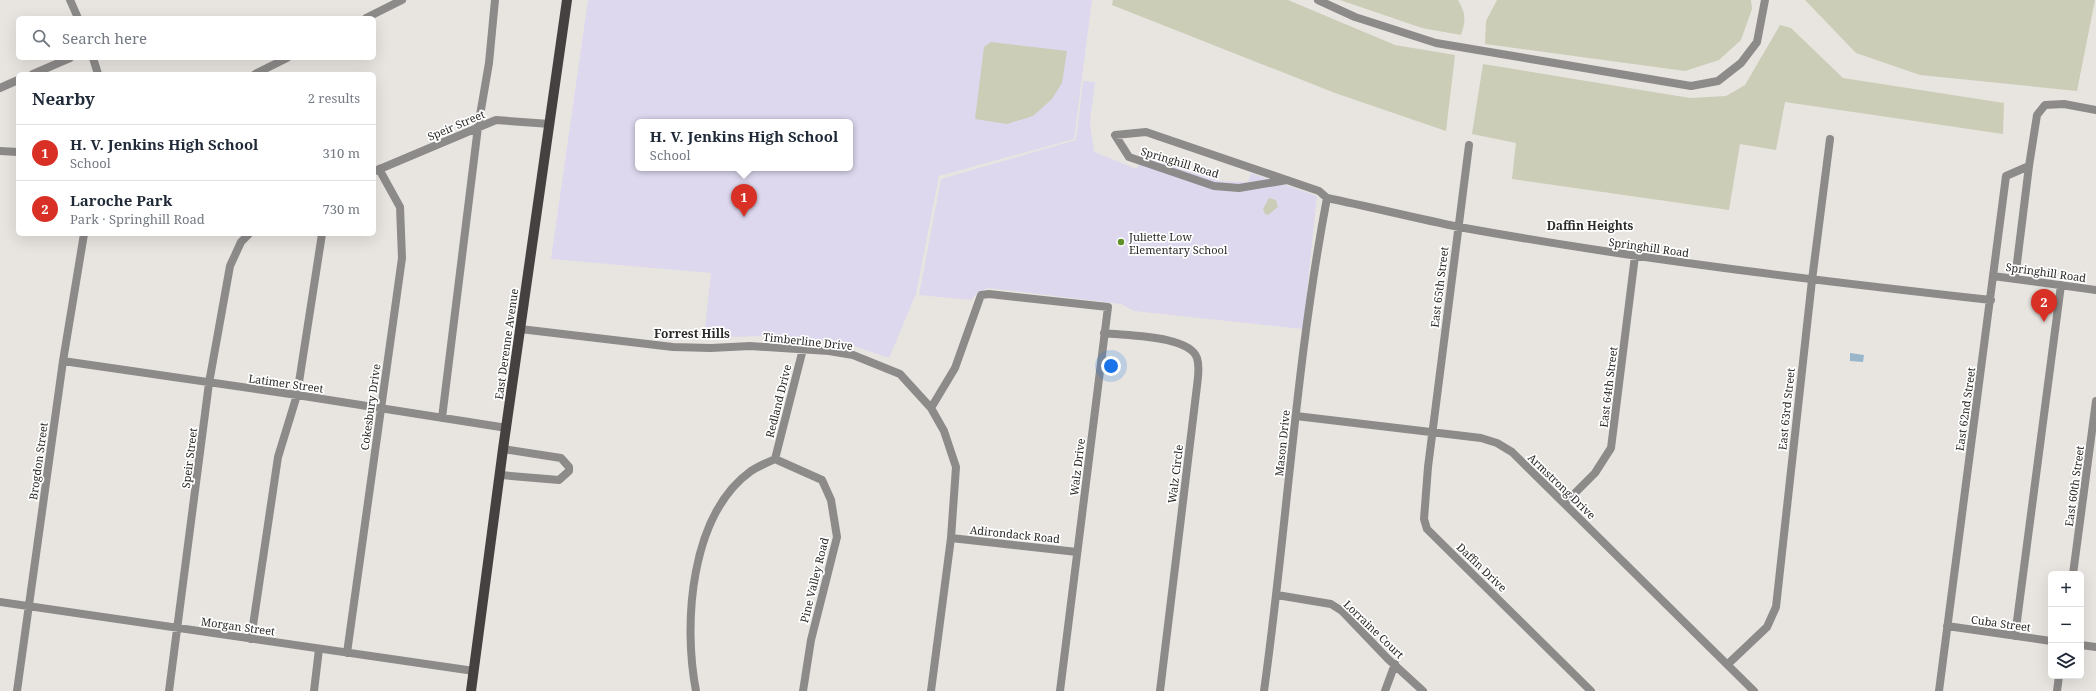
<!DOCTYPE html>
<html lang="en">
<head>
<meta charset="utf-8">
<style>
	body { margin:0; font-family:"Noto Serif",serif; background:#f2f2f3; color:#1f2937 }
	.controls { position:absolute; right:12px; bottom:12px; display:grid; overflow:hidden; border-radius:6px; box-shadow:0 4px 16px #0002 }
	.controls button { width:36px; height:36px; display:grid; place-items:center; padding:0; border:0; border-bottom:1px solid #e0e1e3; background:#fff; color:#1f2937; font:20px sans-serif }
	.you { position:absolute; left:1111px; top:366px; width:14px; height:14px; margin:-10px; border:3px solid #fff; border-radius:50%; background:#1a73e8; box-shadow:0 0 0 6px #1a73e833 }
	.badge { display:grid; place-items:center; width:26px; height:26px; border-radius:50%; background:#d93025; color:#fff; font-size:13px; font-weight:700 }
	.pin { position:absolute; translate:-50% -33px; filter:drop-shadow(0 1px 2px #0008) }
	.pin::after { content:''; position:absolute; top:21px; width:14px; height:12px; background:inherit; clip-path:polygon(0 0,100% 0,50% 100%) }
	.popup { position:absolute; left:635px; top:119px; width:218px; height:52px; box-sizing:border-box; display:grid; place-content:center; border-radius:6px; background:#fff; filter:drop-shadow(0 1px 3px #0005); font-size:13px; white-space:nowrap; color:#747a83 }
	.popup b { font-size:15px; color:#1f2937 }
	.popup::after { content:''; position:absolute; left:50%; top:100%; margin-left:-8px; border:8px solid transparent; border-top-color:#fff }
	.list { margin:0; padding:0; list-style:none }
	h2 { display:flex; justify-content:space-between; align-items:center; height:52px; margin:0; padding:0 16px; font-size:17px }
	h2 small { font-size:13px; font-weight:400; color:#747a83 }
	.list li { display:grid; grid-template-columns:26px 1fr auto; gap:12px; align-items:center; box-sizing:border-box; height:56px; padding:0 16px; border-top:1px solid #e0e1e3 }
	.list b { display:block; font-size:15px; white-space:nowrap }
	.list p { margin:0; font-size:13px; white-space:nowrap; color:#747a83 }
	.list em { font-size:13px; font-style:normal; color:#747a83 }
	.icon { flex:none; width:22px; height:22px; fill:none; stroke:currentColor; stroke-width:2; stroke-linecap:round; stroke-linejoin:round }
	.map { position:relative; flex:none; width:2096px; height:691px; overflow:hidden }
	.search { position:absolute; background:#fff; box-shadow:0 4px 16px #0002; left:16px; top:16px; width:360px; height:44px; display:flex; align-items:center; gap:10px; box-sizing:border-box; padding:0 14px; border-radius:6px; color:#747a83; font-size:15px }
	.panel { position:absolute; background:#fff; box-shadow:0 4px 16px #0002; left:16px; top:72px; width:360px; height:164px; border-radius:6px }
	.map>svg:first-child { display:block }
</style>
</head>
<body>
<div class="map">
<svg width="2096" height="691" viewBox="0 0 2096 691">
	<rect width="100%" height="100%" fill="#e8e5e0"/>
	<path fill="#ddd8ee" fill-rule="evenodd" d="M 588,0 L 1092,0 L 1074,139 L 939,176 L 916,294 L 889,358 L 848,344 L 794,338 L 761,336 L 704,338 L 711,273 L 551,259 ZM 638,122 L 850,122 L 850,168 L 638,168 Z
		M 1083,81 L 1095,82 L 1090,122 L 1094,152 L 1137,169 L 1143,155 L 1219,181 L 1248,182 L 1251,173 L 1317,196 L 1303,329 L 1134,311 L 1121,304 L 988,288 L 977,293 L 971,300 L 919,295 L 941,179 L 1076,140 Z"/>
	<path fill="#cbcdb7" d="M 1113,0 L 1288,0 L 1395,45 L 1455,55 L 1446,131 L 1335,93 L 1112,5 Z
		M 1340,0 L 1458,0 C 1466,14 1466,20 1461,35 L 1422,28 Z
		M 1497,0 L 1751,0 L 1752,9 L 1741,40 L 1719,60 L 1685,71 L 1485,44 L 1486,21 Z
		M 1805,0 L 2095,0 L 2077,91 L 1920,75 L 1856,53 Z
		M 1780,25 L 1791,28 L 1843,78 L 2004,103 L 2003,134 L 1785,102 L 1776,150 L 1740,144 L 1729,210 L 1512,179 L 1516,143 L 1472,134 L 1483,64 L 1690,98 L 1726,96 L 1745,85 Z
		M 991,42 L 1067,51 L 1062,83 L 1052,99 L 1033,116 L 1007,124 L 975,119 L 984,47 Z
		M 1269,198 L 1276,200 L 1278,207 L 1268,215 L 1265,214 L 1263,209 Z"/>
	<path fill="#99b6cb" d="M 1850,353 L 1864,355 L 1863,362 L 1850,361 Z"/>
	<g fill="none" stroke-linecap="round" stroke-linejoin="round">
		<path stroke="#8d8a8a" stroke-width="8" d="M 70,0 L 78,18
			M 1318,0 L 1355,17 L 1436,43 L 1691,86 L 1718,81 L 1741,63 L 1757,42 L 1765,0
			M 366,18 L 402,0
			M 93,58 L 98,74
			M 33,74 L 70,58
			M 255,74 L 287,58
			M 0,88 L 18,80
			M 1469,145 L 1428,467 L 1424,519 L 1427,529 L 1591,691
			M 0,151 L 18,152
			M 375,171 L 496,120 L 550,124
			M 1287,180 L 1239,188 L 1214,186 L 1129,157 L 1115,135 L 1146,132 L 1319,191 L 1327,198 C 1371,207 1415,218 1459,227 C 1635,259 1813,280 1991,300
			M 1993,276 L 2096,290
			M 2015,279 L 2029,166
			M 520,329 L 673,347 L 711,348 L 750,346 L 829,351 L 853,355 L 900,374 L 931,408 L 944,431 L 956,467 L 951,538 L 931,691
			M 1104,333 C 1126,336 1189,335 1197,358 C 1200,367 1198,377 1197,386 L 1160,691
			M 63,361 L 297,395 L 507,428
			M 931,408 L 955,368 L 981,295 L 989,294 L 1108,307 L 1060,691
			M 1296,416 L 1481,438 L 1497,443 L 1512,452 L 1754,691
			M 442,418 L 478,127 L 489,63 L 495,0
			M 775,459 L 803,349
			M 500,475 L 559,480 L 569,471 L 569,467 L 561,458 L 503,449
			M 1565,503 L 1595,473 L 1611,448 L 1635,256
			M 951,538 L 1077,552
			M 2073,574 L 2096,401
			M 1277,595 L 1331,604 L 1342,611 L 1388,659 L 1423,691
			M 0,602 L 474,671
			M 1947,626 L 2051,641
			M 2015,636 L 2061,285
			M 251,639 L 278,457 L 297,395 L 322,234
			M 2081,645 L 2096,647
			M 347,653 L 402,258 L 400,207 L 379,169
			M 1728,664 L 1767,627 L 1776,607 L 1812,280 L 1830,139
			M 17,691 L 63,361 L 84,234
			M 169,691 L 209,383 L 230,266 L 241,242 L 249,234
			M 314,691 L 319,649
			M 696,691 C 683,624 690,515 751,471 C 759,466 766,463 775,459 L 822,480 L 831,500 L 837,537 L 811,640 L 803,691
			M 1264,691 C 1287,527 1296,360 1327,198
			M 1385,691 L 1395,664
			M 1939,691 L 2006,176 L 2029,166 L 2037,115 L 2045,105 L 2064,104 L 2096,110
			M 2057,691 L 2059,676"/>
		<path stroke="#464141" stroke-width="10" d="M 471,691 L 503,449 L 567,0"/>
	</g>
	<circle fill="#5f9128" stroke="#fff" stroke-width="1.5" cx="1121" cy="242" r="4"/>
	<g text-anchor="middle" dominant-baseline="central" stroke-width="3.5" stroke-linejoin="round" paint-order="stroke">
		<g font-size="11" fill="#2b2a28" stroke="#fff">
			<text transform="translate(456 125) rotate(-23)">Speir Street</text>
			<text transform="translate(1180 162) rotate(17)">Springhill Road</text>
			<text transform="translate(1649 247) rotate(8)">Springhill Road</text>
			<text transform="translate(2046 272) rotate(8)">Springhill Road</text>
			<text transform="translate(1439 287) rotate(-83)">East 65th Street</text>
			<text transform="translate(808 341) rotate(6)">Timberline Drive</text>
			<text transform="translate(506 344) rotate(-82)">East Derenne Avenue</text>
			<text transform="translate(286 383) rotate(8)">Latimer Street</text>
			<text transform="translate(1608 387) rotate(-83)">East 64th Street</text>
			<text transform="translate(778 401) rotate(-76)">Redland Drive</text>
			<text transform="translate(370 407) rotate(-82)">Cokesbury Drive</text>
			<text transform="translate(1786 409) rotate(-84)">East 63rd Street</text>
			<text transform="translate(1965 409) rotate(-82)">East 62nd Street</text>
			<text transform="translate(1282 443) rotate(-84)">Mason Drive</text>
			<text transform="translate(189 458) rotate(-83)">Speir Street</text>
			<text transform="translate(38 461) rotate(-82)">Brogdon Street</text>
			<text transform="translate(1077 467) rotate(-83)">Walz Drive</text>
			<text transform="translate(1175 474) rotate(-83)">Walz Circle</text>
			<text transform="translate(1562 486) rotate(44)">Armstrong Drive</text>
			<text transform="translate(2074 486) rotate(-82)">East 60th Street</text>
			<text transform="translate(1015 534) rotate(6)">Adirondack Road</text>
			<text transform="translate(1482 567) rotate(44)">Daffin Drive</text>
			<text transform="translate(814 580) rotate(-76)">Pine Valley Road</text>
			<text transform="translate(2001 623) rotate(8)">Cuba Street</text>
			<text transform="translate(238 626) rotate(8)">Morgan Street</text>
			<text transform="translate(1374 629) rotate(44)">Lorraine Court</text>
		</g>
		<g font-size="11" fill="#2b2a28" stroke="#fff" text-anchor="start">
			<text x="1129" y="236">Juliette Low<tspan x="1129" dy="13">Elementary School</tspan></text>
		</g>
		<g font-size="12" font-weight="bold" fill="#2b2a28" stroke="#fff">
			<text x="1590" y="225">Daffin Heights</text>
			<text x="692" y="333">Forrest Hills</text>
		</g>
	</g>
</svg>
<div class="controls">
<button>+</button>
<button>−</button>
<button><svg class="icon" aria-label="layers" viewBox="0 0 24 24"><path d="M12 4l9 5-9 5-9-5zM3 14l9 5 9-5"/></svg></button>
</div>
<div class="you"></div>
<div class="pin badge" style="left:744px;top:217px">1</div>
<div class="popup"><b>H. V. Jenkins High School</b>School</div>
<div class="pin badge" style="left:2044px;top:322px">2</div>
<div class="search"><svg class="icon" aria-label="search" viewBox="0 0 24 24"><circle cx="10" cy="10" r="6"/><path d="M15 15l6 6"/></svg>Search here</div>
<section class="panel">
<h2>Nearby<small>2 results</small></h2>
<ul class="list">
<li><span class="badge">1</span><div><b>H. V. Jenkins High School</b><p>School</p></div><em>310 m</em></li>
<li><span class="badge">2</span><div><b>Laroche Park</b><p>Park · Springhill Road</p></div><em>730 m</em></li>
</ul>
</section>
</div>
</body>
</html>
